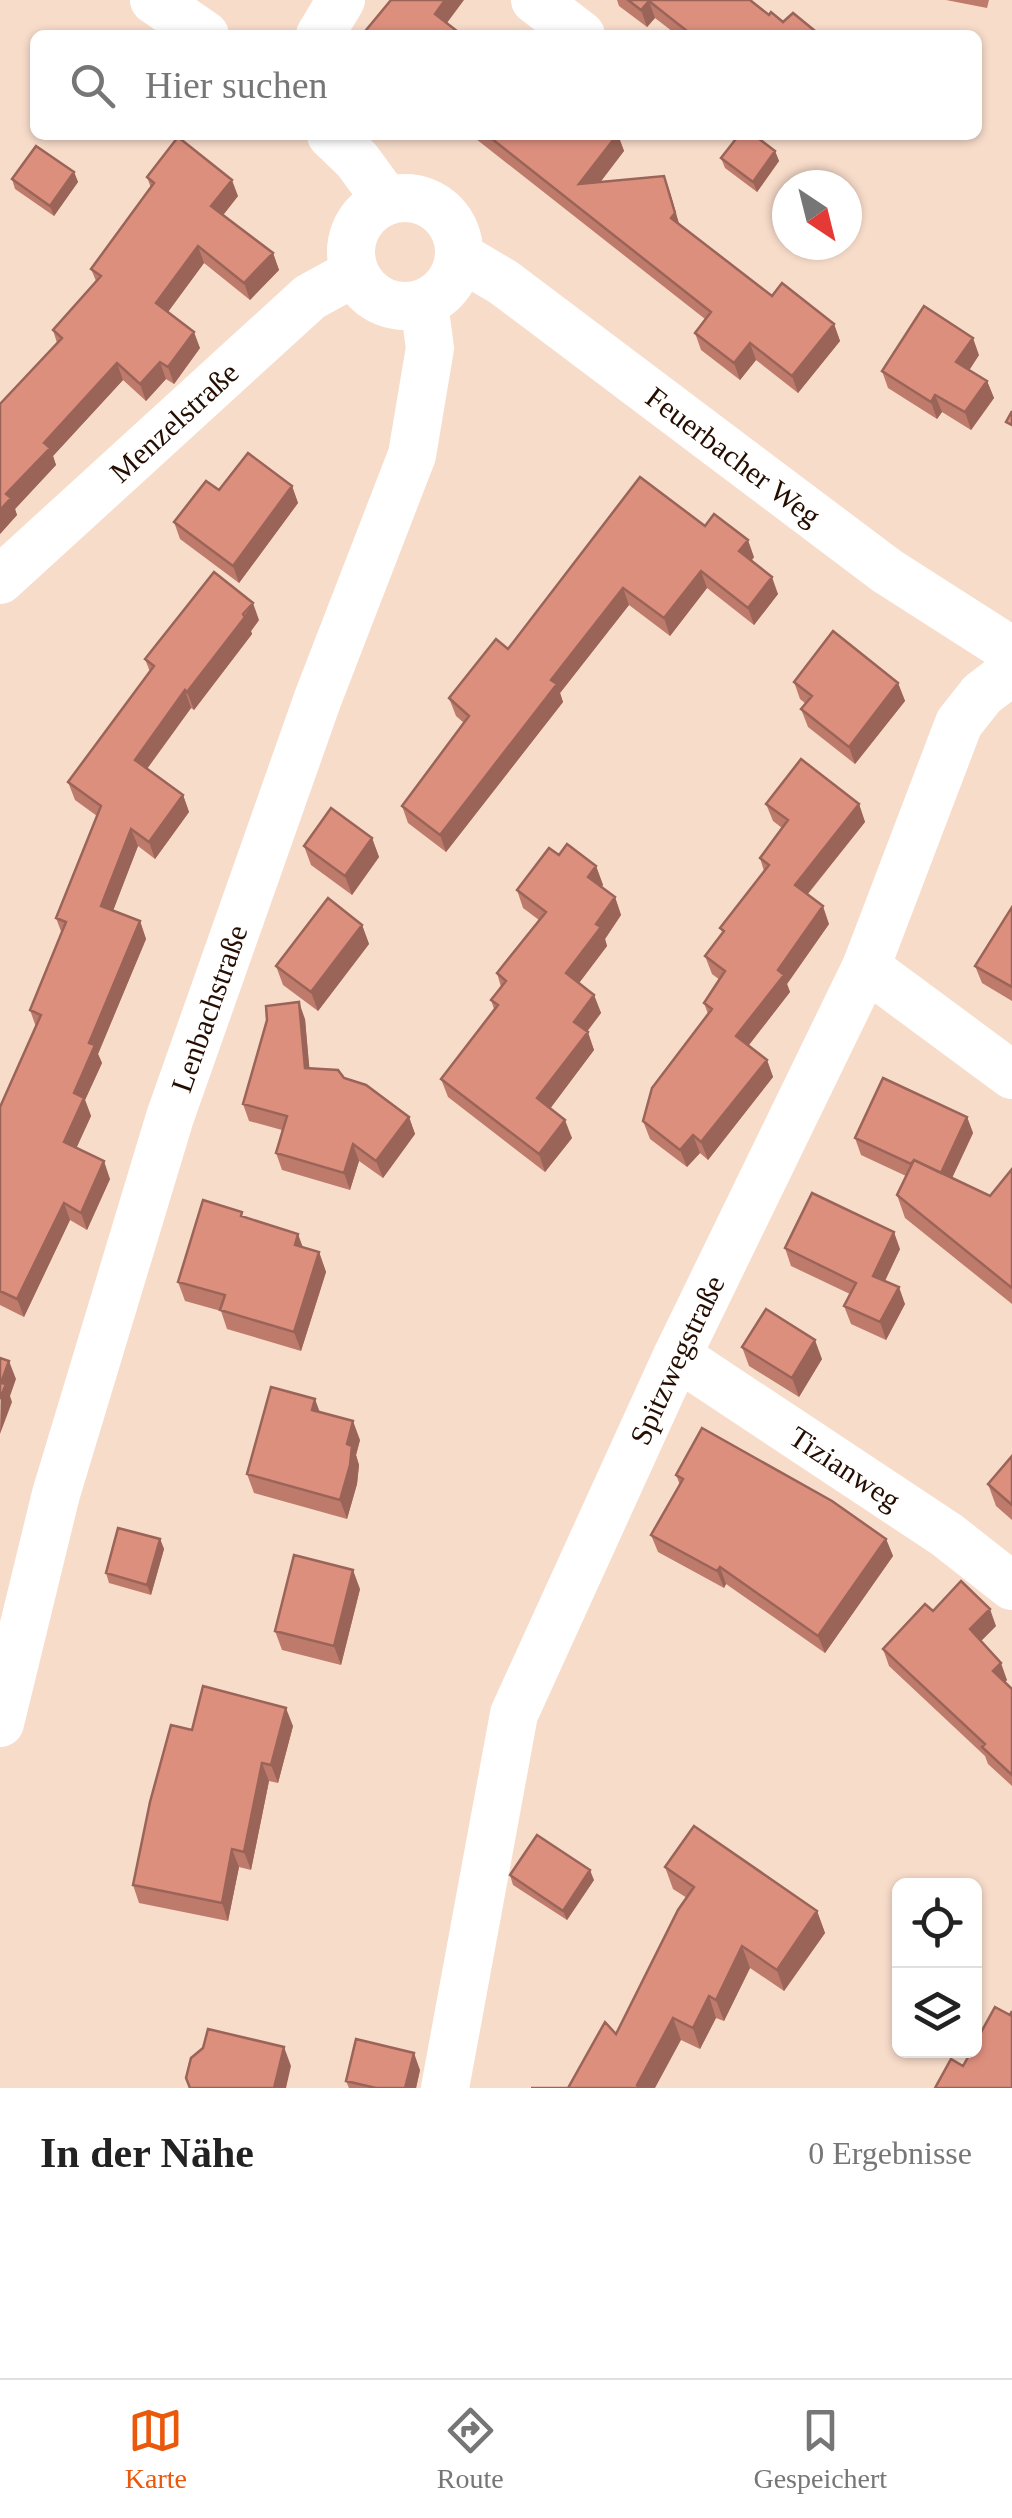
<!DOCTYPE html>
<html lang="de">
<head>
<meta charset="utf-8">
<style>
	body { margin:0; font-family:Georgia,serif; background:#f2f2f2; color:#222 }
	.controls { position:absolute; right:30px; bottom:30px; display:grid; overflow:hidden; border-radius:15px; box-shadow:0 2px 8px #0004 }
	.controls button { width:90px; height:90px; display:grid; place-items:center; padding:0; border:0; border-bottom:2px solid #e0e0e0; background:#fff; color:#222; font:50px sans-serif }
	.compass { position:absolute; left:772px; top:170px; width:90px; height:90px; border-radius:50%; background:#fff; box-shadow:0 2px 8px #0004; rotate:145deg }
	.list { margin:0; padding:0; list-style:none }
	h2 { display:flex; justify-content:space-between; align-items:center; height:130px; margin:0; padding:0 40px; font-size:42px }
	h2 small { font-size:32px; font-weight:400; color:#767676 }
	.icon { flex:none; width:55px; height:55px; fill:none; stroke:currentColor; stroke-width:2; stroke-linecap:round; stroke-linejoin:round }
	.map { position:relative; flex:none; width:1012px; height:2088px; overflow:hidden }
	.search { position:absolute; background:#fff; box-shadow:0 2px 8px #0004; left:30px; right:30px; top:30px; height:110px; display:flex; align-items:center; gap:25px; box-sizing:border-box; padding:0 35px; border-radius:15px; color:#767676; font-size:38px }
	.sheet { height:290px; background:#fff }
	nav { display:flex; justify-content:space-around; align-items:center; box-sizing:border-box; height:140px; border-top:2px solid #e0e0e0; background:#fff; font-size:28px; color:#767676 }
	nav a { display:grid; justify-items:center; gap:5px }
	nav .on { color:#ea580c }
	.map>svg:first-child { display:block }
</style>
</head>
<body>
<div class="map">
<svg width="1012" height="2088" viewBox="0 0 1012 2088">
	<rect width="100%" height="100%" fill="#f8dcca"/>
	<g fill="none" stroke-linecap="round" stroke-linejoin="round">
		<g stroke="#fff" stroke-width="48">
			<path d="M 154,0 L 205,35"/>
			<path d="M 535,0 L 581,35"/>
			<path d="M 320,35 L 341,0"/>
			<path d="M 331,135 L 357,160 L 387,201"/>
			<circle cx="405" cy="252" r="54"/>
			<path id="s1" d="M 459,256 L 503,282 L 887,571 L 1012,651"/>
			<path id="s2" d="M 0,580 L 310,297 L 354,273"/>
			<path d="M 866,967 L 1012,1075"/>
			<path id="s3" d="M 677,1356 L 947,1535 L 1012,1586"/>
			<path id="s4" d="M 0,1723 L 56,1494 L 170,1117 L 318,698 L 412,455 L 430,348 L 424,304"/>
			<path id="s5" d="M 445,2088 L 514,1714 L 677,1356 L 866,967 L 959,723 L 982,694 L 1012,671"/>
		</g>
	</g>
	<path fill="#be7b6c" d="M 617,0 L 750,0 L 769,15 L 820,35 L 677,35 L 655,18 L 647,27 L 619,6 Z
		M 946,0 L 989,0 L 987,8 Z
		M 471,135 L 618,135 L 624,151 L 600,182 L 670,193 L 679,225 L 772,296 L 834,324 L 840,341 L 798,393 L 756,360 L 740,380 L 701,350 L 695,333 L 705,319 Z
		M 775,151 L 779,161 L 757,192 L 725,168 L 721,158 Z
		M 74,172 L 78,182 L 54,216 L 15,189 L 12,179 Z
		M 147,177 L 238,196 L 223,215 L 273,253 L 279,270 L 250,300 L 204,263 L 168,312 L 200,348 L 174,384 L 166,379 L 146,401 L 123,380 L 53,456 L 56,465 L 15,509 L 17,515 L 0,534 L 57,343 L 53,330 L 96,281 L 91,269 L 151,188 Z
		M 979,355 L 969,370 L 987,381 L 994,398 L 971,430 L 942,412 L 937,419 L 888,388 L 882,371 Z
		M 292,486 L 298,503 L 239,583 L 180,539 L 174,522 L 219,490 Z
		M 705,526 L 754,557 L 752,560 L 778,594 L 754,625 L 707,588 L 670,636 L 629,605 L 560,693 L 563,702 L 446,852 L 408,823 L 402,806 L 464,723 L 456,716 L 449,698 L 508,649 Z
		M 259,620 L 251,631 L 252,634 L 194,710 L 191,708 L 147,769 L 183,795 L 189,812 L 155,859 L 138,846 L 113,910 L 140,921 L 146,939 L 98,1054 L 102,1063 L 85,1100 L 91,1116 L 76,1148 L 110,1179 L 87,1230 L 70,1220 L 24,1317 L 0,1305 L 0,1107 L 36,1027 L 30,1010 L 62,934 L 56,918 L 97,816 L 75,800 L 68,782 L 150,672 L 145,659 Z
		M 794,682 L 898,683 L 905,701 L 855,764 L 808,727 L 801,709 L 806,704 L 800,699 Z
		M 766,804 L 859,804 L 865,822 L 808,894 L 829,924 L 787,984 L 790,992 L 748,1046 L 767,1060 L 773,1077 L 708,1160 L 700,1153 L 687,1167 L 650,1139 L 643,1121 L 708,1014 L 704,1003 L 720,980 L 712,974 L 705,956 L 723,934 L 720,928 L 764,871 L 760,858 L 782,828 L 773,821 Z
		M 372,838 L 379,857 L 352,895 L 311,865 L 304,846 Z
		M 559,855 L 596,866 L 603,885 L 601,887 L 615,897 L 621,915 L 605,939 L 607,946 L 579,983 L 594,995 L 601,1013 L 587,1032 L 594,1050 L 550,1108 L 572,1138 L 545,1172 L 448,1097 L 441,1079 L 494,1009 L 491,1000 L 501,987 L 497,973 L 539,920 L 523,908 L 517,890 Z
		M 1012,907 L 1012,1001 L 982,983 L 975,966 Z
		M 362,925 L 369,944 L 318,1011 L 283,985 L 276,966 Z
		M 305,1019 L 309,1068 L 344,1078 L 409,1117 L 415,1134 L 383,1178 L 359,1161 L 350,1190 L 282,1170 L 276,1153 L 282,1130 L 249,1121 L 243,1104 Z
		M 967,1117 L 973,1133 L 952,1178 L 990,1196 L 1012,1169 L 1012,1304 L 905,1218 L 897,1195 L 906,1176 L 861,1155 L 855,1138 Z
		M 244,1217 L 303,1248 L 319,1252 L 326,1272 L 301,1351 L 227,1329 L 221,1311 L 185,1301 L 178,1282 Z
		M 785,1248 L 900,1249 L 885,1281 L 905,1304 L 886,1340 L 851,1324 L 844,1306 L 850,1294 L 791,1266 Z
		M 742,1347 L 822,1359 L 799,1397 L 749,1366 Z
		M 320,1412 L 360,1440 L 356,1455 L 359,1465 L 357,1484 L 347,1519 L 254,1493 L 247,1474 Z
		M 1012,1456 L 1012,1520 L 996,1506 L 988,1484 Z
		M 676,1475 L 886,1539 L 893,1556 L 825,1653 L 726,1584 L 724,1588 L 658,1552 L 651,1535 L 680,1485 Z
		M 160,1539 L 164,1549 L 151,1595 L 109,1583 L 106,1573 Z
		M 360,1589 L 341,1665 L 282,1650 L 275,1631 Z
		M 933,1611 L 996,1626 L 981,1641 L 1007,1680 L 1005,1682 L 1012,1689 L 1012,1786 L 988,1764 L 985,1756 L 889,1666 L 883,1649 Z
		M 293,1726 L 278,1783 L 269,1781 L 251,1870 L 239,1867 L 228,1921 L 139,1903 L 133,1885 L 192,1730 Z
		M 665,1867 L 817,1911 L 825,1933 L 784,1991 L 750,1968 L 724,2021 L 716,2018 L 700,2049 L 681,2040 L 568,2088 L 616,2034 L 687,1898 L 673,1889 Z
		M 510,1875 L 594,1880 L 567,1920 L 513,1885 Z
		M 420,2070 L 416,2088 L 349,2088 L 346,2081 Z"/>
	<path fill="#9b6458" d="M 445,0 L 464,0 L 441,31 L 435,14 Z
		M 649,1 L 655,18 L 647,27 L 641,10 Z
		M 618,135 L 624,151 L 586,201 L 579,184 Z
		M 775,151 L 779,161 L 757,192 L 753,182 Z
		M 74,172 L 78,182 L 54,216 L 50,206 Z
		M 664,176 L 670,193 L 681,230 L 671,218 Z
		M 232,180 L 238,196 L 217,223 L 211,206 Z
		M 198,246 L 204,263 L 162,320 L 156,303 Z
		M 273,253 L 279,270 L 250,300 L 244,283 Z
		M 834,324 L 840,341 L 798,393 L 792,376 Z
		M 194,332 L 200,348 L 174,384 L 168,367 Z
		M 973,338 L 979,355 L 963,380 L 956,362 Z
		M 750,343 L 756,360 L 740,380 L 734,363 Z
		M 160,362 L 166,379 L 146,401 L 140,384 Z
		M 117,363 L 123,380 L 53,456 L 56,465 L 15,509 L 17,515 L 0,534 L 0,510 L 6,494 L 44,443 Z
		M 987,381 L 994,398 L 971,430 L 965,412 Z
		M 935,395 L 942,412 L 937,419 L 931,402 Z
		M 292,486 L 298,503 L 239,583 L 233,566 Z
		M 748,540 L 754,557 L 746,568 L 739,551 Z
		M 701,571 L 707,588 L 670,636 L 664,618 Z
		M 772,577 L 778,594 L 754,625 L 748,608 Z
		M 623,588 L 629,605 L 560,693 L 563,702 L 446,852 L 440,835 L 551,680 Z
		M 253,603 L 259,620 L 251,631 L 252,634 L 194,710 L 187,692 Z
		M 898,683 L 905,701 L 855,764 L 849,747 Z
		M 185,690 L 191,708 L 141,777 L 135,760 Z
		M 183,795 L 189,812 L 155,859 L 149,842 Z
		M 859,804 L 865,822 L 801,902 L 795,885 Z
		M 131,829 L 138,846 L 108,924 L 101,906 Z
		M 372,838 L 379,857 L 352,895 L 345,876 Z
		M 596,866 L 603,885 L 595,895 L 588,877 Z
		M 615,897 L 621,915 L 605,939 L 607,946 L 573,991 L 566,973 Z
		M 823,906 L 829,924 L 787,984 L 790,992 L 742,1054 L 736,1036 L 778,970 Z
		M 140,921 L 146,939 L 98,1054 L 102,1063 L 85,1100 L 91,1116 L 71,1160 L 64,1142 L 74,1093 L 89,1043 Z
		M 362,925 L 369,944 L 318,1011 L 311,992 Z
		M 594,995 L 601,1013 L 580,1040 L 574,1022 Z
		M 299,1002 L 305,1019 L 311,1085 L 305,1068 Z
		M 588,1032 L 594,1050 L 544,1117 L 537,1098 Z
		M 767,1060 L 773,1077 L 708,1160 L 701,1142 Z
		M 409,1117 L 415,1134 L 383,1178 L 376,1161 Z
		M 967,1117 L 973,1133 L 945,1193 L 939,1177 Z
		M 565,1120 L 572,1138 L 545,1172 L 539,1154 Z
		M 693,1135 L 700,1153 L 687,1167 L 680,1150 Z
		M 353,1144 L 359,1161 L 350,1190 L 344,1173 Z
		M 104,1161 L 110,1179 L 87,1230 L 81,1213 Z
		M 64,1203 L 70,1220 L 24,1317 L 17,1299 Z
		M 894,1232 L 900,1249 L 879,1293 L 873,1276 Z
		M 298,1234 L 305,1253 L 295,1245 Z
		M 319,1252 L 326,1272 L 301,1351 L 294,1332 Z
		M 899,1287 L 905,1304 L 886,1340 L 880,1322 Z
		M 815,1340 L 822,1359 L 799,1397 L 792,1378 Z
		M 9,1361 L 16,1379 L 10,1396 L 12,1402 L 0,1434 L 1,1383 Z
		M 315,1399 L 322,1418 L 312,1410 Z
		M 353,1421 L 360,1440 L 356,1455 L 359,1465 L 357,1484 L 347,1519 L 340,1500 L 347,1444 Z
		M 160,1539 L 164,1549 L 151,1595 L 147,1585 Z
		M 886,1539 L 893,1556 L 825,1653 L 818,1636 Z
		M 720,1567 L 726,1584 L 724,1588 L 717,1571 Z
		M 353,1570 L 360,1589 L 341,1665 L 334,1646 Z
		M 990,1609 L 996,1626 L 976,1646 L 970,1629 Z
		M 1001,1663 L 1007,1680 L 999,1688 L 993,1671 Z
		M 286,1708 L 293,1726 L 278,1783 L 271,1765 Z
		M 262,1763 L 269,1781 L 251,1870 L 244,1852 Z
		M 232,1849 L 239,1867 L 228,1921 L 222,1903 Z
		M 590,1870 L 594,1880 L 567,1920 L 563,1911 Z
		M 817,1911 L 825,1933 L 784,1991 L 777,1970 Z
		M 742,1946 L 750,1968 L 724,2021 L 716,2000 Z
		M 709,1996 L 716,2018 L 700,2049 L 693,2028 Z
		M 673,2018 L 681,2040 L 655,2088 L 638,2088 L 637,2085 Z
		M 284,2047 L 291,2066 L 286,2088 L 274,2088 Z
		M 414,2053 L 420,2070 L 416,2088 L 405,2088 Z"/>
	<path fill="#dd8f7e" stroke="#9b6458" stroke-width="2.5" d="M 391,0 L 445,0 L 435,14 L 462,35 L 362,35 Z
		M 628,0 L 750,0 L 769,15 L 771,12 L 783,22 L 793,13 L 820,35 L 692,35 L 649,1 L 641,10 Z
		M 487,135 L 617,135 L 579,184 L 664,176 L 675,213 L 671,218 L 772,296 L 782,283 L 834,324 L 792,376 L 750,343 L 734,363 L 695,333 L 711,312 Z
		M 739,135 L 754,135 L 775,151 L 753,182 L 721,158 Z
		M 178,137 L 232,180 L 211,206 L 273,253 L 244,283 L 198,246 L 156,303 L 194,332 L 168,367 L 160,362 L 140,384 L 117,363 L 44,443 L 50,448 L 6,494 L 11,498 L 0,510 L 0,404 L 62,338 L 53,330 L 101,276 L 91,269 L 154,183 L 147,177 Z
		M 36,146 L 74,172 L 50,206 L 12,179 Z
		M 924,306 L 973,338 L 956,362 L 987,381 L 965,412 L 935,395 L 931,402 L 882,371 Z
		M 1012,411 L 1012,425 L 1006,422 Z
		M 248,453 L 292,486 L 233,566 L 174,522 L 206,481 L 219,490 Z
		M 640,477 L 705,526 L 714,514 L 748,540 L 739,551 L 772,577 L 748,608 L 701,571 L 664,618 L 623,588 L 551,680 L 557,684 L 440,835 L 402,806 L 469,716 L 449,698 L 496,639 L 508,649 Z
		M 214,572 L 253,603 L 243,614 L 245,617 L 187,692 L 185,690 L 135,760 L 183,795 L 149,842 L 131,829 L 101,906 L 140,921 L 89,1043 L 95,1045 L 74,1093 L 84,1098 L 64,1142 L 104,1161 L 81,1213 L 64,1203 L 17,1299 L 0,1291 L 0,1107 L 41,1015 L 30,1010 L 66,922 L 56,918 L 101,806 L 68,782 L 154,666 L 145,659 Z
		M 833,631 L 898,683 L 849,747 L 801,709 L 812,696 L 794,682 Z
		M 801,759 L 859,804 L 795,885 L 823,906 L 778,970 L 784,975 L 736,1036 L 767,1060 L 701,1142 L 693,1135 L 680,1150 L 643,1121 L 652,1088 L 712,1009 L 704,1003 L 725,971 L 705,956 L 724,931 L 720,928 L 769,865 L 760,858 L 788,820 L 766,804 Z
		M 331,808 L 372,838 L 345,876 L 304,846 Z
		M 567,844 L 596,866 L 588,877 L 615,897 L 596,924 L 601,927 L 566,973 L 594,995 L 574,1022 L 588,1032 L 537,1098 L 565,1120 L 539,1154 L 441,1079 L 498,1005 L 491,1000 L 506,981 L 497,973 L 546,912 L 517,890 L 549,848 L 559,855 Z
		M 328,898 L 362,925 L 311,992 L 276,966 Z
		M 1012,907 L 1012,987 L 975,966 Z
		M 299,1002 L 305,1068 L 338,1070 L 344,1078 L 366,1085 L 409,1117 L 376,1161 L 353,1144 L 344,1173 L 276,1153 L 287,1116 L 243,1104 L 267,1020 L 266,1006 Z
		M 883,1078 L 967,1117 L 941,1173 L 914,1160 L 911,1164 L 855,1138 Z
		M 914,1160 L 990,1196 L 1012,1169 L 1012,1288 L 897,1195 Z
		M 812,1193 L 894,1232 L 873,1276 L 899,1287 L 880,1322 L 844,1306 L 856,1283 L 785,1248 Z
		M 203,1200 L 242,1212 L 241,1216 L 298,1234 L 295,1245 L 319,1252 L 294,1332 L 220,1310 L 225,1295 L 178,1282 Z
		M 766,1309 L 815,1340 L 792,1378 L 742,1347 Z
		M 0,1358 L 9,1361 L 1,1383 L 6,1384 L 0,1399 Z
		M 271,1387 L 315,1399 L 312,1410 L 353,1421 L 347,1444 L 352,1446 L 350,1465 L 340,1500 L 247,1474 Z
		M 702,1428 L 832,1501 L 886,1539 L 818,1636 L 720,1567 L 717,1571 L 651,1535 L 683,1479 L 676,1475 Z
		M 1012,1456 L 1012,1505 L 988,1484 Z
		M 118,1528 L 160,1539 L 147,1585 L 106,1573 Z
		M 294,1555 L 353,1570 L 334,1646 L 275,1631 Z
		M 961,1581 L 990,1609 L 970,1629 L 1001,1663 L 993,1671 L 1012,1689 L 1012,1775 L 982,1747 L 985,1744 L 883,1649 L 925,1604 L 933,1611 Z
		M 203,1686 L 286,1708 L 271,1765 L 262,1763 L 244,1852 L 232,1849 L 222,1903 L 133,1885 L 150,1802 L 171,1725 L 192,1730 Z
		M 694,1826 L 817,1911 L 777,1970 L 742,1946 L 716,2000 L 709,1996 L 693,2028 L 673,2018 L 637,2085 L 640,2088 L 531,2088 L 568,2088 L 605,2022 L 616,2034 L 678,1910 L 694,1887 L 665,1867 Z
		M 537,1835 L 590,1870 L 563,1911 L 510,1875 Z
		M 995,2007 L 1010,2015 L 1012,2011 L 1012,2088 L 935,2088 L 951,2059 L 963,2066 L 972,2050 L 974,2050 L 974,2045 Z
		M 208,2029 L 284,2047 L 274,2088 L 190,2088 L 186,2078 L 191,2058 L 203,2048 Z
		M 356,2039 L 414,2053 L 405,2088 L 376,2088 L 346,2081 Z"/>
	<g text-anchor="middle" dominant-baseline="central" stroke-width="8" stroke-linejoin="round" paint-order="stroke">
		<g font-size="30" fill="#250d00" stroke="#f8dcca">
			<text stroke="none"><textPath href="#s2" startOffset="235">Menzelstraße</textPath></text>
			<text stroke="none"><textPath href="#s1" startOffset="340">Feuerbacher Weg</textPath></text>
			<text stroke="none"><textPath href="#s4" startOffset="745">Lenbachstraße</textPath></text>
			<text stroke="none"><textPath href="#s5" startOffset="770">Spitzwegstraße</textPath></text>
			<text stroke="none"><textPath href="#s3" startOffset="202">Tizianweg</textPath></text>
		</g>
	</g>
</svg>
<div class="controls">
<button><svg class="icon" aria-label="locate" viewBox="0 0 24 24"><circle cx="12" cy="12" r="6"/><path d="M12 2v4M12 18v4M2 12h4M18 12h4"/></svg></button>
<button><svg class="icon" aria-label="layers" viewBox="0 0 24 24"><path d="M12 4l9 5-9 5-9-5zM3 14l9 5 9-5"/></svg></button>
</div>
<svg class="compass" viewBox="-18 -18 36 36"><path d="M0-13l5 13h-10z" fill="#e53935"/><path d="M0 13l5-13h-10z" fill="#767676"/></svg>
<div class="search"><svg class="icon" aria-label="search" viewBox="0 0 24 24"><circle cx="10" cy="10" r="6"/><path d="M15 15l6 6"/></svg>Hier suchen</div>
</div>
<section class="sheet">
<h2>In der Nähe<small>0 Ergebnisse</small></h2>
<ul class="list">
</ul>
</section>
<nav>
<a class="on"><svg class="icon" aria-label="map" viewBox="0 0 24 24"><path d="M3 6l6-2 6 2 6-2v14l-6 2-6-2-6 2zM9 4v14M15 6v14"/></svg>Karte</a>
<a><svg class="icon" aria-label="directions" viewBox="0 0 24 24"><path d="M12 3l9 9-9 9-9-9zM9 14v-3h6M13 9l2 2-2 2"/></svg>Route</a>
<a><svg class="icon" aria-label="saved" viewBox="0 0 24 24"><path d="M7 4h10v16l-5-4-5 4z"/></svg>Gespeichert</a>
</nav>
</body>
</html>
